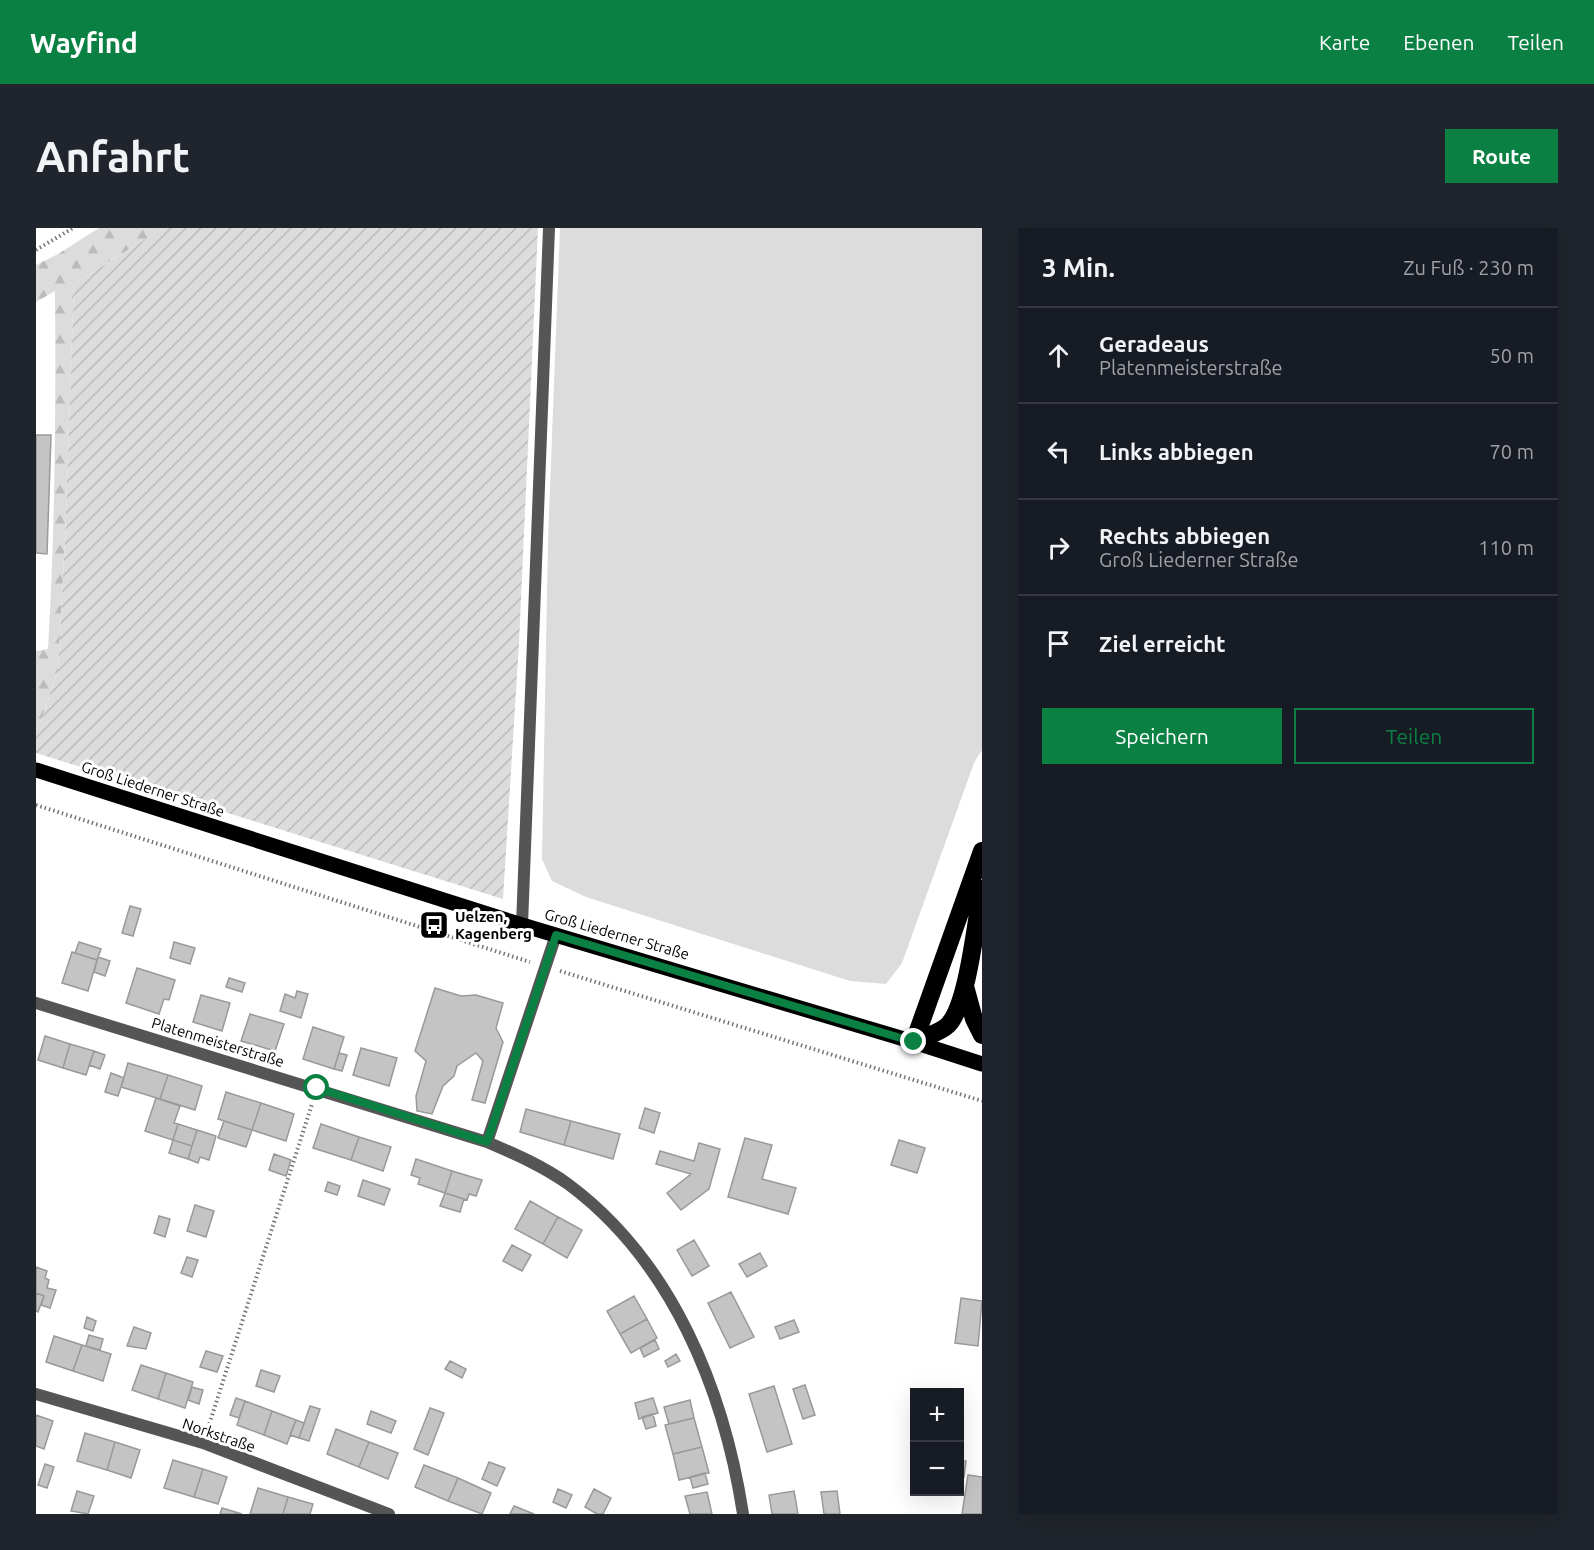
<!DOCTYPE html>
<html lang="de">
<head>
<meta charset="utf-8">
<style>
	body { margin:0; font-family:Ubuntu,sans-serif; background:#20242c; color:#f1f3f6 }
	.controls { position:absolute; right:18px; bottom:18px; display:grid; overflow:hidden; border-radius:0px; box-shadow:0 6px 24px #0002 }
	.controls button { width:54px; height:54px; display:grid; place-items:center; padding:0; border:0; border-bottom:2px solid #363941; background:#171b24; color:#f1f3f6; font:30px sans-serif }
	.stop { position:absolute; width:18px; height:18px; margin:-14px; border:4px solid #0b8043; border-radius:50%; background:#fff }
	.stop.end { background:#0b8043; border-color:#fff; box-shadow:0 2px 6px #0008 }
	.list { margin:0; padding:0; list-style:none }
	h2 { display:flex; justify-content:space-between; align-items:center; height:78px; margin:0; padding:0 24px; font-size:26px }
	h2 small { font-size:20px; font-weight:400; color:#9ea1a6 }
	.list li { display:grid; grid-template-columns:39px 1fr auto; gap:18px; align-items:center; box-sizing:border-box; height:96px; padding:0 24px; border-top:2px solid #363941 }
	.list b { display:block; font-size:22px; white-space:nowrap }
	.list p { margin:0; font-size:20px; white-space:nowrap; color:#9ea1a6 }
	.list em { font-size:20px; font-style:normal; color:#9ea1a6 }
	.actions { display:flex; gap:12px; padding:18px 24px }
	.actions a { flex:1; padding:14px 0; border:2px solid #0b8043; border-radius:0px; text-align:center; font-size:21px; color:#0b8043 }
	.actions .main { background:#0b8043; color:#fff }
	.icon { flex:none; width:33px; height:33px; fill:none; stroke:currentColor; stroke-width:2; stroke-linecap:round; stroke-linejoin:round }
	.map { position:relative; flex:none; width:946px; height:1286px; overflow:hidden; border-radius:0px }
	header { display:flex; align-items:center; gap:36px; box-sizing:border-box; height:84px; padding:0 30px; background:#0b8043; color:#fff }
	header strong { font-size:28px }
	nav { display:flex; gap:33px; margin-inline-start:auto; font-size:21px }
	.intro { display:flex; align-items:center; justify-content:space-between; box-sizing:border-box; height:144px; padding:0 36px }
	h1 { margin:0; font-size:42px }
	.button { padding:15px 27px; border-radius:0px; background:#0b8043; color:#fff; font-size:21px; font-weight:700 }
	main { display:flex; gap:36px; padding:0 36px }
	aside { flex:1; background:#171b24; border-radius:0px; box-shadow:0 6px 24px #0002 }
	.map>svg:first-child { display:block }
</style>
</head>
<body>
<header>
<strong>Wayfind</strong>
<nav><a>Karte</a><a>Ebenen</a><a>Teilen</a></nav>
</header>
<div class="intro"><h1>Anfahrt</h1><a class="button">Route</a></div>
<main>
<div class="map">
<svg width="946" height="1286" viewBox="0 0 946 1286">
	<defs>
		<pattern id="forest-firs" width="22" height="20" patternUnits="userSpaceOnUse" patternTransform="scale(1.5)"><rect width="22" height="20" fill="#dcdcdc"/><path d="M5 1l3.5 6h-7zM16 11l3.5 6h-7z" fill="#bbb"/></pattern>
		<pattern id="garden-furrows" width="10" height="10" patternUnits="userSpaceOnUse" patternTransform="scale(1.5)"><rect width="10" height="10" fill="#dcdcdc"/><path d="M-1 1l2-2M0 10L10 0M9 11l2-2" fill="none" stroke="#bbb"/></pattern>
	</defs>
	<rect width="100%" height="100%" fill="#fff"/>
	<path fill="#dcdcdc" d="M 524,0 L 946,0 L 946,522 L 938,535 L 866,735 L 850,756 L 814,753 L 550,669 L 516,653 L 506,631 L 512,312 Z"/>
	<path fill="url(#forest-firs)" d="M 63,0 L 127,0 L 38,56 L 29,312 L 22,442 L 5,493 L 0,501 L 0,423 L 12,421 C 19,302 20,183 19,63 L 0,74 L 0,37 L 22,26 Z"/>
	<path fill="url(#garden-furrows)" d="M 127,0 L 502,0 L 483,415 L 467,671 L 0,525 L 0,501 L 5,493 L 22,442 L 29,312 L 38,56 Z"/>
	<path fill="#c4c4c4" stroke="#999" stroke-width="1.5" d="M 0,207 L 15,207 L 11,326 L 0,325 Z
		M 94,678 L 105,681 L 97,708 L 86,705 Z
		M 43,714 L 65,721 L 61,732 L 39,725 Z
		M 138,714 L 159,720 L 154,736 L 134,730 Z
		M 36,724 L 61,732 L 52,763 L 26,755 Z
		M 62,729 L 74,733 L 69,748 L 58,744 Z
		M 101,740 L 139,752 L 133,772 L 128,771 L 123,786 L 90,775 Z
		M 193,750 L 209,755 L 206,764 L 190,759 Z
		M 399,760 L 425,768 L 440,767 L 467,775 L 460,800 L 467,814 L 449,875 L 436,872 L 447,833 L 440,825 L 421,838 L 418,848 L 407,858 L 396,886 L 381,883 L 380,868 L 390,833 L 379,823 Z
		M 261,763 L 272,766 L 265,790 L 244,783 L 249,766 L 259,770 Z
		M 165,767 L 194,775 L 186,803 L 157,794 Z
		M 214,786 L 248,796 L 239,823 L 205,813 Z
		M 277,799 L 308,809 L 298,841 L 267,831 Z
		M 9,808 L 34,816 L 27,840 L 2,832 Z
		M 34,816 L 58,823 L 50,847 L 27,840 Z
		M 325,820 L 361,830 L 353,858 L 317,847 Z
		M 58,823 L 69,827 L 64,841 L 53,837 Z
		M 303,825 L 311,827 L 306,843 L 298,841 Z
		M 92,835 L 132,847 L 124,871 L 85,859 Z
		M 75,845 L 88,850 L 82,868 L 69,864 Z
		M 132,847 L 166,858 L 159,882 L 124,871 Z
		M 190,864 L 225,875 L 216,902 L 182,891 Z
		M 120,870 L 144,878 L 138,895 L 142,896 L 137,912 L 109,903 Z
		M 225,875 L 258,886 L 250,913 L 216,902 Z
		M 609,880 L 624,885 L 618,905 L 603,900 Z
		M 490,881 L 535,893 L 528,917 L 484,904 Z
		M 188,893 L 216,902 L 210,919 L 182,910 Z
		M 535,893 L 584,906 L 577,931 L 528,917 Z
		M 142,896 L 161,902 L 156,918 L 137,912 Z
		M 285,896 L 323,909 L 315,932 L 277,920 Z
		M 161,902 L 180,908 L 173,932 L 164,929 L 162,935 L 152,931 Z
		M 323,909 L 355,919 L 347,943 L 315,932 Z
		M 709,910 L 736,917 L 726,951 L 760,960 L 752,986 L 692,969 Z
		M 137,912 L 156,918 L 152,931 L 133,925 Z
		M 863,912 L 889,920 L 881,945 L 855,937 Z
		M 663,915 L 684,921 L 673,961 L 645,982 L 631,965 L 655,946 L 620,936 L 624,923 L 658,933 Z
		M 238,926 L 255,932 L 250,948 L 233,942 Z
		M 380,931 L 416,943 L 409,965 L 382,956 L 384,950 L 375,947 Z
		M 416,943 L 446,952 L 440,968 L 433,966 L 431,972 L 409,965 Z
		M 327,952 L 354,961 L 348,977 L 322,968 Z
		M 292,954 L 304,958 L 301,967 L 289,963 Z
		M 409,965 L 428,971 L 424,984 L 404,978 Z
		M 494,973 L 522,989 L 507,1016 L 479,1001 Z
		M 159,977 L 178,983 L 170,1009 L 151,1003 Z
		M 123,988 L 134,991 L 129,1009 L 118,1005 Z
		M 522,989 L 546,1002 L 531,1030 L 507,1016 Z
		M 658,1012 L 673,1038 L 656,1048 L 641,1022 Z
		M 476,1017 L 495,1027 L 486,1043 L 467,1033 Z
		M 724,1025 L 731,1038 L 711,1049 L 703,1036 Z
		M 151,1029 L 162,1032 L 156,1049 L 145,1045 Z
		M 0,1039 L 11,1043 L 9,1050 L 13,1052 L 11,1060 L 20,1062 L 14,1080 L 5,1077 L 8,1068 L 0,1065 Z
		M 695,1064 L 718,1109 L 694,1120 L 672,1075 Z
		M 0,1065 L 8,1068 L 2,1084 L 0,1083 Z
		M 598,1068 L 611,1091 L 584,1106 L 571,1083 Z
		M 925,1070 L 946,1073 L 942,1118 L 919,1115 Z
		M 51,1089 L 60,1093 L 57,1103 L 48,1100 Z
		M 611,1091 L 621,1110 L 595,1125 L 584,1106 Z
		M 758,1092 L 763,1104 L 744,1111 L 739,1099 Z
		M 98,1099 L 115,1105 L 110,1121 L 91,1118 Z
		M 53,1107 L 67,1111 L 64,1122 L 50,1118 Z
		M 18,1108 L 46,1117 L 37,1143 L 10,1134 Z
		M 619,1112 L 623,1121 L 608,1129 L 604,1120 Z
		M 46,1117 L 75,1126 L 67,1153 L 37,1143 Z
		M 170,1123 L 187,1128 L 181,1144 L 164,1139 Z
		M 640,1126 L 644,1133 L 632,1139 L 629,1133 Z
		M 414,1133 L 430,1141 L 426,1150 L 409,1141 Z
		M 105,1137 L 130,1145 L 122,1171 L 96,1162 Z
		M 225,1142 L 244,1148 L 238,1164 L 220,1158 Z
		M 130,1145 L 157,1154 L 149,1180 L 122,1171 Z
		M 769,1157 L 779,1187 L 767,1191 L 757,1161 Z
		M 738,1158 L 756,1216 L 731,1224 L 713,1166 Z
		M 156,1159 L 167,1162 L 163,1176 L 152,1172 Z
		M 200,1170 L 209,1173 L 203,1190 L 194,1187 Z
		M 617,1170 L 622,1185 L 603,1191 L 599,1175 Z
		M 654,1172 L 658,1190 L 633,1196 L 628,1179 Z
		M 209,1173 L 236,1183 L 228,1207 L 201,1197 Z
		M 274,1178 L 284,1181 L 273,1213 L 263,1210 Z
		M 394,1180 L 408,1185 L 392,1227 L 378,1221 Z
		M 236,1183 L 260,1192 L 251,1216 L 228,1207 Z
		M 335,1183 L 360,1193 L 355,1205 L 331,1196 Z
		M 617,1186 L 620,1198 L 610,1201 L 606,1189 Z
		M 0,1187 L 17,1193 L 8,1221 L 0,1218 Z
		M 658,1190 L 666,1219 L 637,1226 L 629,1197 Z
		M 260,1192 L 268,1195 L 263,1210 L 254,1207 Z
		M 300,1201 L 333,1214 L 323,1239 L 291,1226 Z
		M 49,1205 L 79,1214 L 71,1242 L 41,1233 Z
		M 79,1214 L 104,1222 L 95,1250 L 71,1242 Z
		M 333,1214 L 362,1225 L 352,1251 L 323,1239 Z
		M 666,1219 L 673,1245 L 643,1252 L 637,1226 Z
		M 137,1232 L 167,1241 L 158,1269 L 128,1260 Z
		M 924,1232 L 930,1233 L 928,1249 L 924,1248 Z
		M 453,1234 L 469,1240 L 461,1258 L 446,1251 Z
		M 9,1236 L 18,1239 L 11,1260 L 2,1257 Z
		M 388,1237 L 422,1250 L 412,1273 L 379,1259 Z
		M 167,1241 L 191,1249 L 182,1276 L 158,1269 Z
		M 669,1245 L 672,1256 L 657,1260 L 654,1249 Z
		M 932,1247 L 946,1249 L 946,1286 L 926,1286 Z
		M 422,1250 L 455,1265 L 446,1286 L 412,1273 Z
		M 222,1260 L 252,1269 L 247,1286 L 214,1286 Z
		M 522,1261 L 536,1267 L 530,1280 L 517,1274 Z
		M 558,1261 L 575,1270 L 567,1286 L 561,1286 L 549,1279 Z
		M 41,1263 L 58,1268 L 52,1286 L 35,1283 Z
		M 758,1263 L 762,1286 L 736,1286 L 733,1267 Z
		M 801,1263 L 804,1286 L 788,1286 L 785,1264 Z
		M 671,1264 L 676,1286 L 654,1286 L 649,1268 Z
		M 252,1269 L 277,1276 L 274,1286 L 247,1286 Z
		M 478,1278 L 498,1286 L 474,1286 Z
		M 186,1280 L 206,1286 L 184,1286 Z"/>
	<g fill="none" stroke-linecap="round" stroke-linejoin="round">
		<path stroke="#777" stroke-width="4" stroke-dasharray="1.5 3" stroke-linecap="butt" d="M 0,22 L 37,0
			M 0,577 L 494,734
			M 524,743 L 946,873
			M 172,1200 L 276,876"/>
		<path stroke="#555" stroke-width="12" d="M 486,697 L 513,0"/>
		<path stroke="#555" stroke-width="12" d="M 0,775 L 451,914 C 479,926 507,938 532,956 C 636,1033 688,1162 707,1286
			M 451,914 L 520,707
			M 0,1166 L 167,1215 L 353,1286"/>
		<path stroke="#000" stroke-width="15" d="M 0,542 L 486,697 L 878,814 L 946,836"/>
		<path stroke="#000" stroke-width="18" d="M 929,758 L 938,791 L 946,807
			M 878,814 L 946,623
			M 878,814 C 888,809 904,805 912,797 C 932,777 940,692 946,661"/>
	</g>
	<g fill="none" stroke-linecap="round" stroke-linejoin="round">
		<path stroke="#0b8043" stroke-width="8" d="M 281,860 L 451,914 L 520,707 L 878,814"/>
	</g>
	<defs>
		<g id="bus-square" transform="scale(1.5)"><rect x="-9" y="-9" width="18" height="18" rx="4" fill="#000" stroke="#fff"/><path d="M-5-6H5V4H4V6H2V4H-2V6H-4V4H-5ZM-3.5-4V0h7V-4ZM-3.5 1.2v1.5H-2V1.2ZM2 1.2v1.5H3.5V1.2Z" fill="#fff"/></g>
	</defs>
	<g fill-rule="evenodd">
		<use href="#bus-square" x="398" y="697"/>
	</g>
	<g text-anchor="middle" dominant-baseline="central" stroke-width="6" stroke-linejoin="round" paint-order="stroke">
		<g font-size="15" fill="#000" stroke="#fff">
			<text transform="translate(117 561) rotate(18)">Groß Liederner Straße</text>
			<text transform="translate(581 706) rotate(16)">Groß Liederner Straße</text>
			<text transform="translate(182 814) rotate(17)">Platenmeisterstraße</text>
			<text transform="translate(183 1207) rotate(19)">Norkstraße</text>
		</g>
		<g font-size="15" font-weight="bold" fill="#000" stroke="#fff" text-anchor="start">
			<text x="419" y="688">Uelzen,<tspan x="419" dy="17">Kagenberg</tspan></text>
		</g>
	</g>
</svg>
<div class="controls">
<button>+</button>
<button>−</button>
</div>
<div class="stop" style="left:281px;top:860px"></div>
<div class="stop end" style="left:878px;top:814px"></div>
</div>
<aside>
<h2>3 Min.<small>Zu Fuß · 230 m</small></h2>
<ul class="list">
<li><svg class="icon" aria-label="ahead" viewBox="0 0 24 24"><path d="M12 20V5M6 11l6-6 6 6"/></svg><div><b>Geradeaus</b><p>Platenmeisterstraße</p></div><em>50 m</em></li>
<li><svg class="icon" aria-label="left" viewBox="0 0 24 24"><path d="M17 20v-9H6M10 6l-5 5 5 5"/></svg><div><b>Links abbiegen</b></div><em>70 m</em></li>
<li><svg class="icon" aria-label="right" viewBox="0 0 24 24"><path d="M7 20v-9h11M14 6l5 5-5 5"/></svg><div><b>Rechts abbiegen</b><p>Groß Liederner Straße</p></div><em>110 m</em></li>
<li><svg class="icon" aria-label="arrive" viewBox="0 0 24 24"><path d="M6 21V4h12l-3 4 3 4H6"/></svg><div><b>Ziel erreicht</b></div></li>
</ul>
<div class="actions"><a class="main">Speichern</a><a>Teilen</a></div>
</aside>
</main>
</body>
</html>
